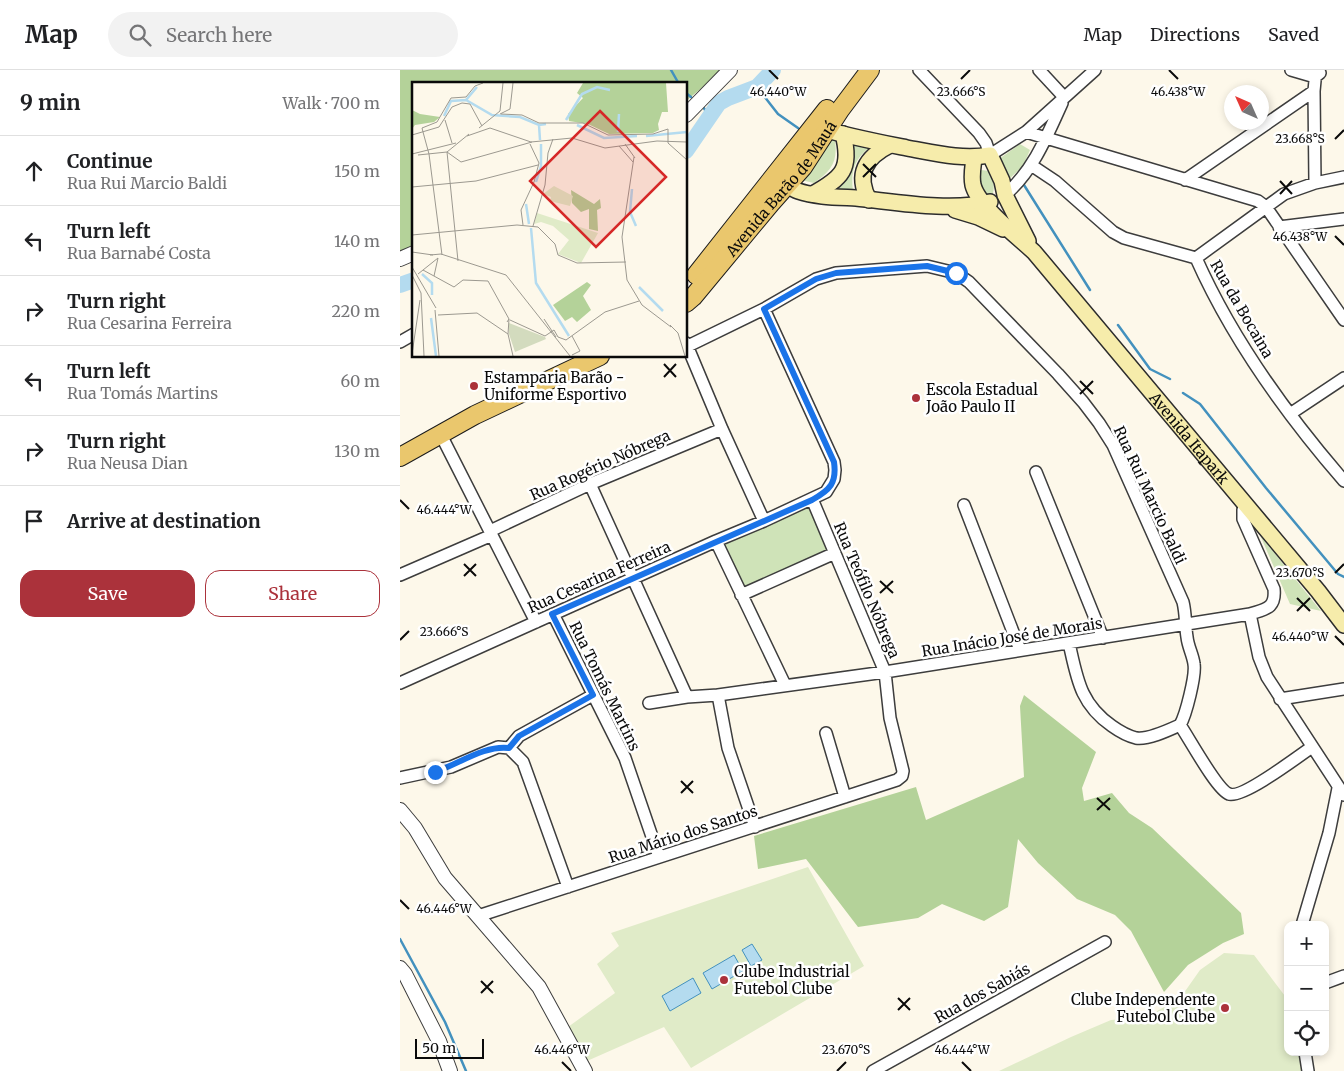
<!DOCTYPE html>
<html lang="en">
<head>
<meta charset="utf-8">
<style>
	body { margin:0; font-family:Merriweather,serif; background:#f2f2f2; color:#202124 }
	.controls { position:absolute; right:15px; bottom:15px; display:grid; overflow:hidden; border-radius:10px; box-shadow:0 2px 8px #0003 }
	.controls button { width:45px; height:45px; display:grid; place-items:center; padding:0; border:0; border-bottom:1px solid #e0e0e0; background:#fff; color:#202124; font:25px sans-serif }
	.compass { position:absolute; left:824px; top:15px; width:45px; height:45px; border-radius:50%; background:#fff; box-shadow:0 2px 8px #0003; rotate:315deg }
	.scale { position:absolute; left:15px; bottom:12px; width:69px; box-sizing:border-box; padding-left:5px; border:2px solid #0a0a0a; border-top:0; font-size:14px; line-height:18px; white-space:nowrap; color:#0a0a0a; -webkit-text-stroke:4px #fff; paint-order:stroke }
	.stop { position:absolute; width:15px; height:15px; margin:-11px; border:4px solid #1a73e8; border-radius:50%; background:#fff }
	.stop.end { background:#1a73e8; border-color:#fff; box-shadow:0 1px 5px #0008 }
	.list { margin:0; padding:0; list-style:none }
	h2 { display:flex; justify-content:space-between; align-items:center; height:65px; margin:0; padding:0 20px; font-size:21px }
	h2 small { font-size:16px; font-weight:400; color:#757577 }
	.list li { display:grid; grid-template-columns:32px 1fr auto; gap:15px; align-items:center; box-sizing:border-box; height:70px; padding:0 20px; border-top:1px solid #e0e0e0 }
	.list b { display:block; font-size:19px; white-space:nowrap }
	.list p { margin:0; font-size:16px; white-space:nowrap; color:#757577 }
	.list em { font-size:16px; font-style:normal; color:#757577 }
	.actions { display:flex; gap:10px; padding:15px 20px }
	.actions a { flex:1; padding:11px 0; border:1px solid #ab323b; border-radius:15px; text-align:center; font-size:18px; color:#ab323b }
	.actions .main { background:#ab323b; color:#fff }
	.icon { flex:none; width:28px; height:28px; fill:none; stroke:currentColor; stroke-width:2; stroke-linecap:round; stroke-linejoin:round }
	.map { position:relative; flex:none; width:944px; height:1001px; overflow:hidden }
	header { display:flex; align-items:center; gap:30px; box-sizing:border-box; height:70px; padding:0 25px; background:#fff; border-bottom:1px solid #e0e0e0 }
	header strong { font-size:24px }
	nav { display:flex; gap:28px; margin-inline-start:auto; font-size:18px }
	.search { width:350px; height:45px; background:#f2f2f2; display:flex; align-items:center; gap:12px; box-sizing:border-box; padding:0 18px; border-radius:28px; color:#757577; font-size:19px }
	main { display:flex }
	aside { flex:1; background:#fff }
	.map>svg:first-child { display:block }
</style>
</head>
<body>
<header>
<strong>Map</strong>
<div class="search"><svg class="icon" aria-label="search" viewBox="0 0 24 24"><circle cx="10" cy="10" r="6"/><path d="M15 15l6 6"/></svg>Search here</div>
<nav><a>Map</a><a>Directions</a><a>Saved</a></nav>
</header>
<main>
<aside>
<h2>9 min<small>Walk · 700 m</small></h2>
<ul class="list">
<li><svg class="icon" aria-label="ahead" viewBox="0 0 24 24"><path d="M12 20V5M6 11l6-6 6 6"/></svg><div><b>Continue</b><p>Rua Rui Marcio Baldi</p></div><em>150 m</em></li>
<li><svg class="icon" aria-label="left" viewBox="0 0 24 24"><path d="M17 20v-9H6M10 6l-5 5 5 5"/></svg><div><b>Turn left</b><p>Rua Barnabé Costa</p></div><em>140 m</em></li>
<li><svg class="icon" aria-label="right" viewBox="0 0 24 24"><path d="M7 20v-9h11M14 6l5 5-5 5"/></svg><div><b>Turn right</b><p>Rua Cesarina Ferreira</p></div><em>220 m</em></li>
<li><svg class="icon" aria-label="left" viewBox="0 0 24 24"><path d="M17 20v-9H6M10 6l-5 5 5 5"/></svg><div><b>Turn left</b><p>Rua Tomás Martins</p></div><em>60 m</em></li>
<li><svg class="icon" aria-label="right" viewBox="0 0 24 24"><path d="M7 20v-9h11M14 6l5 5-5 5"/></svg><div><b>Turn right</b><p>Rua Neusa Dian</p></div><em>130 m</em></li>
<li><svg class="icon" aria-label="arrive" viewBox="0 0 24 24"><path d="M6 21V4h12l-3 4 3 4H6"/></svg><div><b>Arrive at destination</b></div></li>
</ul>
<div class="actions"><a class="main">Save</a><a>Share</a></div>
</aside>
<div class="map">
<svg width="944" height="1001" viewBox="0 0 944 1001">
	<rect width="100%" height="100%" fill="#fdf8ea"/>
	<path fill="#cfe3b8" d="M 428,68 L 435,71 C 438,92 431,101 414,113 L 401,110 Z
		M 449,74 L 469,78 C 452,91 450,106 454,126 L 435,123 C 450,104 449,98 449,74 Z
		M 620,74 L 630,80 L 623,96 L 608,110 L 599,89 Z
		M 581,100 L 589,101 C 594,109 595,118 592,127 L 588,128 L 575,107 Z
		M 411,434 L 432,482 L 342,522 L 320,473 Z
		M 860,465 L 921,541 L 890,534 Z"/>
	<path fill="#b4d299" d="M 0,0 L 323,0 L 286,31 L 286,14 L 14,14 L 14,178 L 0,186 Z
		M 624,625 L 696,682 L 682,718 L 684,731 L 712,723 L 729,743 L 752,758 L 841,843 L 844,864 L 823,873 L 788,895 L 764,922 L 731,861 L 715,845 L 677,829 L 638,793 L 618,769 L 608,837 L 584,851 L 542,834 L 518,848 L 458,857 L 406,789 L 358,799 L 354,766 L 516,717 L 526,750 L 624,707 L 620,636 Z"/>
	<path fill="#e0ebc8" d="M 408,797 L 464,896 L 291,998 L 264,957 L 187,991 L 168,957 L 215,923 L 197,894 L 219,876 L 211,863 Z
		M 824,883 L 854,885 L 888,930 L 888,982 L 899,982 L 902,1001 L 599,1001 L 671,967 L 711,950 L 747,947 L 781,927 L 800,900 Z"/>
	<path fill="#b4dbef" stroke="#4391be" d="M 352,874 L 362,890 L 351,896 L 342,880 Z
		M 334,885 L 343,901 L 312,919 L 303,903 Z
		M 293,908 L 301,923 L 270,941 L 262,926 Z"/>
	<g fill="none" stroke-linecap="round" stroke-linejoin="round">
		<path stroke="#4391be" stroke-width="2.5" d="M 271,0 L 279,14
			M 357,17 L 378,44 L 398,58
			M 286,23 L 291,27
			M 302,35 L 310,48
			M 624,115 L 690,220
			M 718,255 L 750,299 L 770,309
			M 783,323 L 800,334 L 866,418 L 938,504 L 944,507
			M 0,869 L 45,952 L 66,1001"/>
		<path stroke="#b4dbef" stroke-width="16" d="M 286,81 L 319,33 L 328,28 L 357,17 L 373,0
			M 0,215 L 14,210"/>
		<g stroke="#3d3d3d" stroke-width="14">
			<path id="minor" d="M 519,0 L 579,63 L 586,73 L 590,85 L 626,62 L 695,0
				M 639,0 L 664,27
				M 891,0 L 915,7 L 920,3
				M 626,62 L 858,131 L 866,137 L 944,250
				M 631,95 L 655,111 L 713,162 L 724,168 L 796,188
				M 785,110 L 914,21
				M 915,113 L 914,21 L 916,0
				M 605,125 C 633,101 647,66 662,33
				M 879,157 L 944,149
				M 796,188 C 832,269 886,344 944,411
				M 796,188 L 884,124 L 915,113 L 944,107
				M 0,272 L 14,264
				M 286,273 L 322,359 L 364,451
				M 288,276 L 364,239 L 416,209 L 436,203 L 527,196 L 556,203 L 569,212 L 658,304 L 683,332 L 699,353 L 713,375 L 783,532 C 786,544 785,555 787,567 C 788,577 793,585 794,594 C 796,605 786,645 780,655
				M 890,344 L 944,308
				M 40,363 L 136,552
				M 636,402 L 703,568
				M 190,414 L 287,627
				M 564,435 L 620,580
				M 90,461 L 190,414 L 322,359
				M 316,471 L 385,615
				M 0,505 L 92,465
				M 341,525 L 435,483
				M 153,544 L 225,688 L 259,787
				M 850,544 L 859,587 L 867,607 L 944,725
				M 669,573 C 677,608 680,634 712,656 C 719,661 728,666 736,668 C 748,670 769,660 780,655 C 789,668 817,720 829,724 C 842,729 899,686 912,677
				M 0,613 L 316,471 L 364,451 L 426,422 L 434,409 L 435,400 L 434,392 L 364,239
				M 318,625 L 328,678 L 355,757
				M 880,629 L 944,619
				M 249,633 L 287,627 L 318,625 L 485,602 L 850,544 C 865,539 876,539 874,519 L 843,449 L 843,440 L 845,436
				M 426,663 L 445,727
				M 109,678 L 123,692 L 168,817
				M 109,678 L 119,666 L 193,625
				M 0,708 L 51,697 L 98,677 L 109,678
				M 78,846 L 497,710 L 502,706 L 503,701 L 490,648 L 485,602 L 412,429
				M 902,855 L 929,763 L 938,718
				M 925,913 L 944,906
				M 905,982 L 908,1001
				M 473,1001 L 705,872"/>
		</g>
		<g stroke="#3d3d3d" stroke-width="16">
			<path id="tertiary" d="M 286,45 L 330,0
				M 0,189 L 14,183
				M 0,740 L 15,758 L 45,808 L 139,917 L 185,1001
				M 0,898 L 5,904 L 39,971 L 50,1001"/>
		</g>
		<g stroke="#2c2c2c" stroke-width="18">
			<g id="secondary">
				<path d="M 416,57 C 446,66 477,72 507,78 C 535,83 562,90 590,85 L 602,111 L 605,125 L 628,171"/>
				<path id="s1" d="M 574,88 C 573,97 571,106 573,115 C 578,136 618,167 634,182 L 918,521 L 944,555"/>
				<path d="M 388,115 C 392,118 395,120 398,121 C 416,127 437,127 456,128 C 496,132 551,142 590,132"/>
				<path d="M 413,124 C 442,108 452,99 443,64"/>
				<path d="M 469,130 C 455,104 466,87 490,75"/>
				<path d="M 555,140 L 578,147 L 603,159"/>
			</g>
		</g>
		<g stroke="#1b1b1b" stroke-width="20">
			<g id="primary">
				<path d="M 296,205 L 427,39"/>
				<path id="s2" d="M 286,233 L 293,227 L 371,133 L 403,97 L 440,40 L 470,0"/>
				<path d="M 0,387 L 75,345 L 200,286"/>
			</g>
		</g>
		<use href="#minor" stroke="#fff" stroke-width="11"/>
		<use href="#tertiary" stroke="#fff" stroke-width="14"/>
		<use href="#secondary" stroke="#f6ecab" stroke-width="15"/>
		<use href="#primary" stroke="#eac76d" stroke-width="18"/>
	</g>
	<g fill="none" stroke-linecap="round" stroke-linejoin="round">
		<path stroke="#1a73e8" stroke-width="6" d="M 35,702 C 59,694 84,675 109,678 L 119,666 L 193,625 L 152,544 L 412,430 C 430,420 437,413 434,392 L 364,239 L 416,209 L 436,203 L 527,196 L 556,203"/>
	</g>
	<path fill="none" stroke="#0a0a0a" stroke-width="2" d="M 369,0 L 378,9M 769,0 L 778,9M 561,9 L 570,0M 935,69 L 944,60M 463,94 L 476,107M 463,107 L 476,94M 880,111 L 892,124M 880,124 L 892,111M 935,166 L 944,175M 264,294 L 276,307M 264,307 L 276,294M 680,311 L 693,324M 680,324 L 693,311M 0,430 L 9,439M 64,494 L 76,506M 935,503 L 944,494M 64,506 L 76,494M 480,511 L 493,523M 480,523 L 493,511M 897,528 L 910,541M 897,541 L 910,528M 935,566 L 944,575M 0,570 L 9,561M 281,711 L 293,723M 281,723 L 293,711M 697,728 L 710,740M 697,740 L 710,728M 0,830 L 9,839M 81,911 L 93,923M 81,923 L 93,911M 498,928 L 510,940M 498,940 L 510,928M 162,992 L 171,1001M 562,992 L 571,1001M 437,1001 L 446,992"/>
	<g fill="#ab323b" stroke="#fff" stroke-width="2">
		<circle cx="74" cy="316" r="5"/>
		<circle cx="516" cy="328" r="5"/>
		<circle cx="324" cy="910" r="5"/>
		<circle cx="825" cy="938" r="5"/>
	</g>
	<g text-anchor="middle" dominant-baseline="central" stroke-width="5" stroke-linejoin="round" paint-order="stroke">
		<g font-size="15" fill="#0a0a0a" stroke="#fff">
			<text stroke="none"><textPath href="#s2" startOffset="149">Avenida Barão de Mauá</textPath></text>
			<text transform="translate(842 239) rotate(60)">Rua da Bocaina</text>
			<text stroke="none"><textPath href="#s1" startOffset="361">Avenida Itapark</textPath></text>
			<text transform="translate(200 395) rotate(-24)">Rua Rogério Nóbrega</text>
			<text transform="translate(750 425) rotate(65)">Rua Rui Marcio Baldi</text>
			<text transform="translate(199 507) rotate(-24)">Rua Cesarina Ferreira</text>
			<text transform="translate(467 520) rotate(67)">Rua Teófilo Nóbrega</text>
			<text transform="translate(612 567) rotate(-9)">Rua Inácio José de Morais</text>
			<text transform="translate(205 616) rotate(64)">Rua Tomás Martins</text>
			<text transform="translate(283 764) rotate(-18)">Rua Mário dos Santos</text>
			<text transform="translate(582 923) rotate(-29)">Rua dos Sabiás</text>
		</g>
		<g font-size="15" fill="#0a0a0a" stroke="#fff" text-anchor="start">
			<text x="84" y="307">Estamparia Barão -<tspan x="84" dy="17">Uniforme Esportivo</tspan></text>
			<text x="526" y="319">Escola Estadual<tspan x="526" dy="17">João Paulo II</tspan></text>
			<text x="334" y="901">Clube Industrial<tspan x="334" dy="17">Futebol Clube</tspan></text>
			<text x="815" y="929" text-anchor="end">Clube Independente<tspan x="815" dy="17">Futebol Clube</tspan></text>
		</g>
	</g>
	<g transform="translate(12 12)">
		<rect width="275" height="275" fill="#fdf8ea"/>
		<path d="M 171,1 L 254,1 L 256,30 L 250,30 L 246,42 L 247,48 L 241,51 L 197,52 L 176,42 L 157,39 L 156,32 L 171,16 L 165,11 ZM 0,28 L 8,32 L 28,35 L 22,40 L 3,43 L 0,47 ZM 159,108 L 182,122 L 188,117 L 189,126 L 185,128 L 186,149 L 177,147 L 177,127 L 169,130 L 160,121 ZM 175,200 L 179,203 L 171,214 L 179,228 L 165,240 L 160,235 L 153,239 L 141,223 Z" fill="#b4d299"/>
		<path d="M 97,241 L 133,255 L 134,257 L 103,270 L 97,252 Z" fill="#d3dbbe"/>
		<path d="M 142,104 L 161,114 L 158,124 L 138,119 L 139,115 L 131,112 ZM 125,131 L 186,151 L 169,181 L 146,172 L 157,158 L 141,144 L 129,140 L 122,142 Z" fill="#e0ebc8"/>
		<path fill="none" stroke="#b4dbef" stroke-width="2.5" d="M 54,18 L 65,5M 32,34 L 39,19 L 54,18 L 80,33 L 108,35 L 127,43 L 134,42M 154,38 L 170,12 L 185,5 L 198,8M 127,43 L 128,58M 165,43 L 192,56 L 225,54M 206,50 L 207,32M 234,54 L 275,50M 124,100 L 129,84 L 129,62M 220,107 L 218,130 L 224,144M 114,122 L 117,142M 119,146 L 124,201 L 157,254M 10,192 L 20,201 L 20,213M 227,205 L 251,229M 19,236 L 24,274"/>
		<path fill="none" stroke="#9c9990" stroke-width="1" d="M 88,32 L 98,27 L 101,1M 89,32 L 110,33 L 127,41 L 171,41 L 196,53 L 241,52 L 256,47 L 256,61 L 275,78M 33,38 L 40,61M 67,46 L 88,29 L 91,1M 11,50 L 10,46 L 25,40 L 39,16 L 54,15 L 63,4 L 71,1M 11,50 L 17,72 L 30,173M 0,53 L 27,45 L 40,25 L 50,21 L 58,22 L 70,44M 55,54 L 78,46 L 119,60 L 160,56 L 193,66 L 245,59 L 275,60M 213,62 L 223,76M 207,64 L 221,80M 35,70 L 49,80 L 120,60M 35,70 L 46,179M 35,70 L 57,52M 0,72 L 44,61M 6,73 L 35,70M 222,75 L 210,155 L 215,198 L 230,223 L 259,245M 0,105 L 64,99 L 126,83M 111,143 L 109,128 L 122,100 L 127,81 L 118,62M 121,144 L 133,103 L 136,71 L 141,57M 0,153 L 105,143 L 126,145 L 143,162 L 146,173 L 165,181 L 214,180M 0,170 L 21,173M 18,173 L 29,172 L 94,193 L 158,274M 0,185 L 24,226M 11,188 L 42,205 L 51,198 L 76,199 L 97,237M 6,192 L 26,176M 0,193 L 9,211 L 12,274M 22,194 L 26,176M 23,228 L 27,274M 26,233 L 65,231 L 96,252M 132,237 L 144,255M 98,238 L 133,254 L 142,248 L 146,255 L 154,258 L 193,230 L 227,219M 95,240 L 97,237 L 96,252 L 101,274M 258,243 L 266,251 L 273,274M 160,254 L 168,269 L 160,273M 0,272 L 8,218"/>
		<path fill="#d62828" fill-opacity="0.15" stroke="#d62828" stroke-width="2.5" d="M 188,29 L 254,95 L 184,165 L 118,99 Z"/>
		<rect width="275" height="275" fill="none" stroke="#0a0a0a" stroke-width="2.5"/>
	</g>
	<g font-size="12" text-anchor="middle" fill="#0a0a0a" stroke="#fff" stroke-width="5" stroke-linejoin="round" paint-order="stroke">
		<text x="378" y="26">46.440°W</text>
		<text x="778" y="26">46.438°W</text>
		<text x="561" y="26">23.666°S</text>
		<text x="900" y="73">23.668°S</text>
		<text x="900" y="171">46.438°W</text>
		<text x="44" y="444">46.444°W</text>
		<text x="900" y="507">23.670°S</text>
		<text x="44" y="566">23.666°S</text>
		<text x="900" y="571">46.440°W</text>
		<text x="44" y="843">46.446°W</text>
		<text x="446" y="984">23.670°S</text>
		<text x="162" y="984">46.446°W</text>
		<text x="562" y="984">46.444°W</text>
	</g>
</svg>
<div class="controls">
<button>+</button>
<button>−</button>
<button><svg class="icon" aria-label="locate" viewBox="0 0 24 24"><circle cx="12" cy="12" r="6"/><path d="M12 2v4M12 18v4M2 12h4M18 12h4"/></svg></button>
</div>
<svg class="compass" viewBox="-18 -18 36 36"><path d="M0-13l5 13h-10z" fill="#e53935"/><path d="M0 13l5-13h-10z" fill="#757577"/></svg>
<div class="scale">50 m</div>
<div class="stop" style="left:556px;top:203px"></div>
<div class="stop end" style="left:35px;top:702px"></div>
</div>
</main>
</body>
</html>
